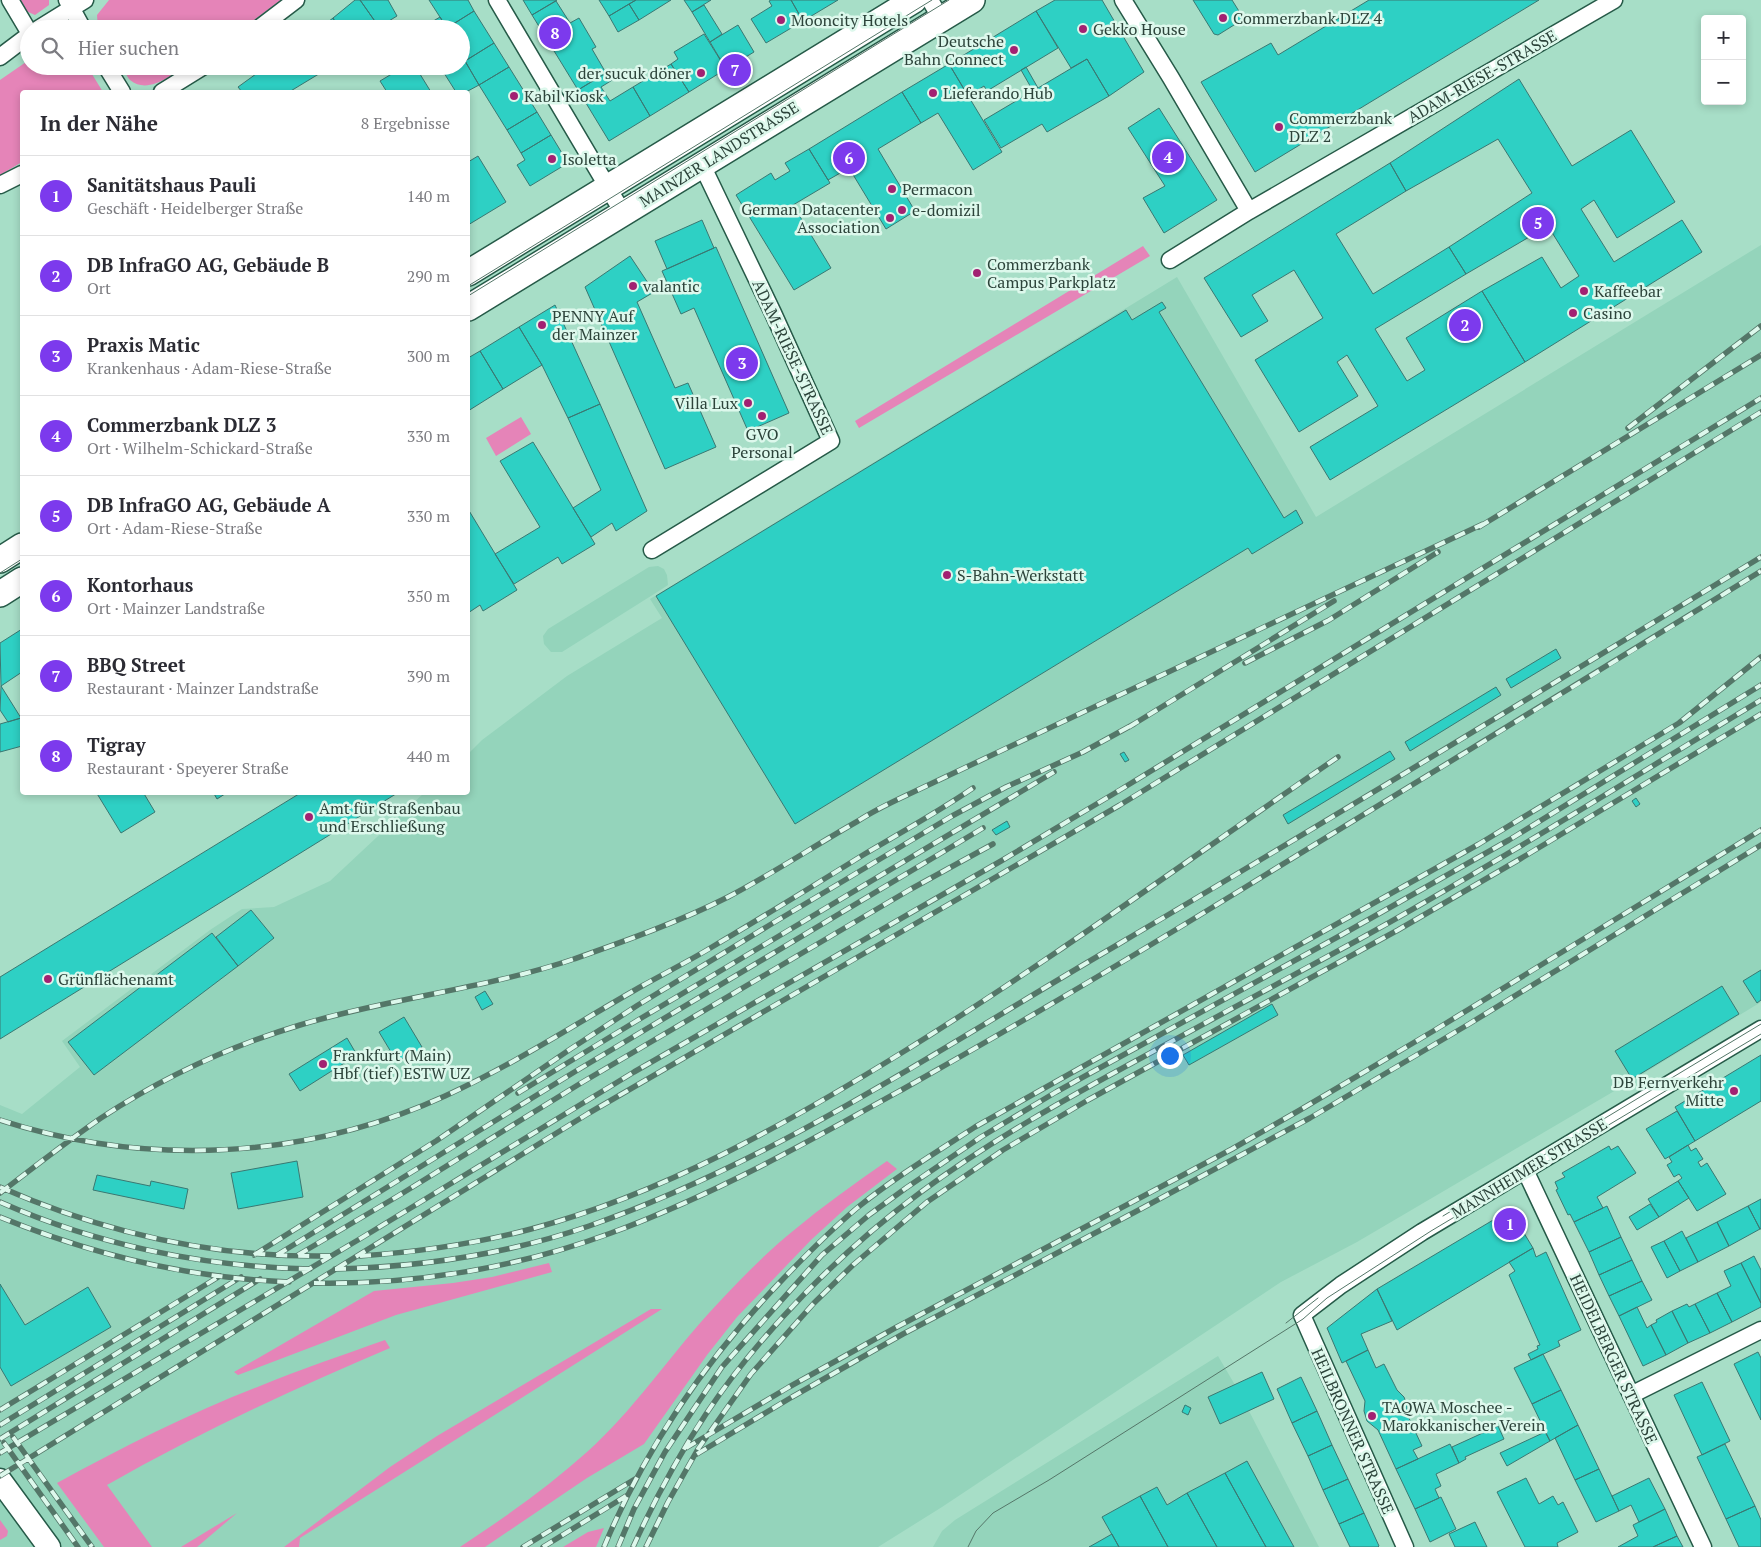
<!DOCTYPE html>
<html lang="de">
<head>
<meta charset="utf-8">
<style>
	body { margin:0; font-family:"PT Serif",serif; background:#f7f7f7; color:#2b2b33 }
	.controls { position:absolute; right:15px; top:15px; display:grid; overflow:hidden; border-radius:5px; box-shadow:0 2px 8px #0003 }
	.controls button { width:45px; height:45px; display:grid; place-items:center; padding:0; border:0; border-bottom:1px solid #e1e1e2; background:#fff; color:#2b2b33; font:25px sans-serif }
	.you { position:absolute; left:1169px; top:1055px; width:18px; height:18px; margin:-12px; border:4px solid #fff; border-radius:50%; background:#1a73e8; box-shadow:0 0 0 8px #1a73e833 }
	.badge { display:grid; place-items:center; width:32px; height:32px; border-radius:50%; background:#7c3aed; color:#fff; font-size:16px; font-weight:700 }
	.pin { position:absolute; translate:-50% -50%; border:2px solid #fff; box-shadow:0 1px 5px #0006 }
	.list { margin:0; padding:0; list-style:none }
	h2 { display:flex; justify-content:space-between; align-items:center; height:65px; margin:0; padding:0 20px; font-size:21px }
	h2 small { font-size:16px; font-weight:400; color:#7c7c81 }
	.list li { display:grid; grid-template-columns:32px 1fr auto; gap:15px; align-items:center; box-sizing:border-box; height:80px; padding:0 20px; border-top:1px solid #e1e1e2 }
	.list b { display:block; font-size:19px; white-space:nowrap }
	.list p { margin:0; font-size:16px; white-space:nowrap; color:#7c7c81 }
	.list em { font-size:16px; font-style:normal; color:#7c7c81 }
	.icon { flex:none; width:28px; height:28px; fill:none; stroke:currentColor; stroke-width:2; stroke-linecap:round; stroke-linejoin:round }
	.map { position:relative; flex:none; width:1761px; height:1547px; overflow:hidden }
	.search { position:absolute; background:#fff; box-shadow:0 2px 8px #0003; left:20px; top:20px; width:450px; height:55px; display:flex; align-items:center; gap:12px; box-sizing:border-box; padding:0 18px; border-radius:28px; color:#7c7c81; font-size:19px }
	.panel { position:absolute; background:#fff; box-shadow:0 2px 8px #0003; left:20px; top:90px; width:450px; height:705px; border-radius:5px }
	.map>svg:first-child { display:block }
</style>
</head>
<body>
<div class="map">
<svg width="1761" height="1547" viewBox="0 0 1761 1547">
	<rect width="100%" height="100%" fill="#a7dec7"/>
	<path fill="#94d4bb" d="M 1761,245 L 1761,1002 L 1628,1083 L 1357,1242 L 1281,1282 L 942,1507 L 878,1547 L 0,1547 L 0,1105 L 22,1114 L 80,1067 L 62,1041 L 210,930 L 242,909 L 274,907 L 330,881 L 424,793 L 468,792 L 468,754 L 482,740 L 567,676 L 662,618 L 650,599 L 1177,277 L 1316,517 Z
		M 658,566 L 664,569 L 667,575 L 668,585 L 662,589 L 562,652 L 551,652 L 544,644 L 543,636 L 548,629 L 649,567 Z
		M 1218,1356 L 1235,1385 L 1262,1372 L 1274,1399 L 1249,1411 L 1319,1547 L 933,1547 L 942,1531 L 955,1520 Z"/>
	<path fill="#e584b8" d="M 19,0 L 49,0 L 49,5 L 35,15 L 26,11 Z
		M 109,0 L 281,0 L 242,29 L 98,29 L 97,15 Z
		M 29,60 L 29,66 L 87,66 L 103,92 L 22,92 L 22,162 L 0,175 L 0,80 Z
		M 122,66 L 186,66 C 171,75 148,95 130,80 C 127,77 124,70 122,66 Z
		M 1143,246 L 1150,256 L 859,428 L 855,421 Z
		M 521,417 L 531,434 L 496,456 L 486,438 Z
		M 887,1161 L 897,1169 L 847,1207 L 811,1240 L 737,1317 L 707,1355 L 644,1444 L 587,1478 L 485,1547 L 460,1547 C 504,1518 548,1487 587,1452 C 633,1411 668,1358 709,1313 C 736,1284 763,1255 793,1231 C 823,1206 855,1183 887,1161 Z
		M 549,1263 L 552,1272 L 396,1315 L 238,1375 L 234,1372 L 374,1291 L 453,1283 L 492,1277 Z
		M 651,1309 L 662,1309 L 300,1538 L 299,1547 L 284,1547 L 390,1467 L 437,1436 Z
		M 385,1340 L 390,1348 C 293,1389 198,1433 107,1485 L 152,1547 L 104,1547 L 57,1483 C 123,1447 190,1413 260,1386 C 301,1369 343,1355 385,1340 Z
		M 237,1513 L 197,1547 L 181,1547 Z
		M 0,1520 L 8,1531 L 7,1536 L 0,1540 Z
		M 604,1528 L 596,1547 L 563,1547 L 588,1532 Z"/>
	<path fill="#2ed0c4" stroke="#3a7872" d="M 355,0 L 360,0 L 379,27 L 377,29 L 339,29 L 333,18 Z
		M 360,0 L 388,0 L 397,16 L 379,27 Z
		M 429,0 L 468,0 L 474,11 L 447,28 Z
		M 523,0 L 557,0 L 532,15 Z
		M 599,0 L 636,0 L 609,16 Z
		M 636,0 L 671,0 L 639,20 L 629,4 Z
		M 684,0 L 711,0 L 692,12 Z
		M 771,0 L 791,0 L 803,21 L 766,43 L 751,19 L 772,6 L 769,1 Z
		M 791,0 L 838,0 L 803,21 Z
		M 1055,0 L 1102,0 L 1144,72 L 1109,96 L 1087,59 L 1071,68 L 1036,11 Z
		M 1193,0 L 1232,0 L 1242,16 L 1242,20 L 1218,35 L 1214,34 Z
		M 1369,0 L 1539,0 L 1255,172 L 1201,82 L 1271,43 L 1278,55 Z
		M 556,1 L 570,23 L 579,18 L 596,47 L 592,49 L 606,73 L 578,90 L 532,15 Z
		M 629,4 L 639,20 L 618,32 L 609,16 Z
		M 704,5 L 722,34 L 710,42 L 692,12 Z
		M 474,11 L 494,43 L 465,61 L 461,56 L 461,29 L 445,29 Z
		M 1036,11 L 1058,48 L 987,91 L 984,86 L 968,96 L 949,64 Z
		M 440,17 L 447,28 L 445,29 L 420,29 Z
		M 333,18 L 339,29 L 319,29 Z
		M 738,25 L 754,52 L 726,69 L 710,42 Z
		M 704,34 L 726,69 L 689,92 L 671,64 L 678,59 L 674,52 Z
		M 494,43 L 509,67 L 479,85 L 465,61 Z
		M 1087,59 L 1109,96 L 1047,132 L 1042,124 L 1001,148 L 984,120 Z
		M 465,61 L 479,85 L 466,92 L 456,92 L 444,73 L 456,66 L 461,66 L 461,63 Z
		M 671,64 L 689,92 L 650,116 L 633,87 Z
		M 949,64 L 1002,152 L 973,170 L 938,113 L 921,123 L 902,92 Z
		M 267,66 L 332,66 L 289,92 L 242,92 L 238,87 Z
		M 405,66 L 415,66 L 431,92 L 387,92 L 380,81 Z
		M 509,67 L 537,112 L 507,130 L 479,85 Z
		M 1026,67 L 1038,88 L 1033,91 L 1021,70 Z
		M 609,71 L 614,79 L 601,87 L 610,101 L 633,87 L 650,116 L 609,141 L 578,90 Z
		M 1519,79 L 1572,166 L 1631,130 L 1675,202 L 1617,238 L 1594,200 L 1581,209 L 1614,262 L 1682,220 L 1702,252 L 1525,362 L 1482,291 L 1542,257 L 1561,288 L 1579,276 L 1548,226 L 1466,274 L 1449,247 L 1532,193 L 1498,139 L 1406,191 L 1390,163 Z
		M 902,92 L 921,123 L 878,149 L 915,211 L 886,229 L 849,168 L 828,180 L 809,149 Z
		M 1159,108 L 1217,200 L 1164,233 L 1143,198 L 1165,186 L 1128,128 Z
		M 537,112 L 551,135 L 521,153 L 507,130 Z
		M 551,135 L 568,163 L 530,186 L 517,165 L 525,160 L 521,153 Z
		M 809,149 L 830,183 L 793,205 L 831,268 L 794,290 L 736,195 L 771,173 L 775,180 L 790,171 L 785,163 Z
		M 478,156 L 506,202 L 468,225 L 468,162 Z
		M 1390,163 L 1406,191 L 1336,234 L 1373,294 L 1449,247 L 1466,274 L 1375,329 L 1407,381 L 1425,370 L 1406,338 L 1482,291 L 1525,362 L 1330,480 L 1310,447 L 1378,406 L 1347,355 L 1337,362 L 1358,396 L 1299,432 L 1255,360 L 1323,318 L 1294,270 L 1252,295 L 1268,321 L 1241,337 L 1204,278 Z
		M 702,220 L 714,248 L 667,269 L 655,241 Z
		M 716,247 L 789,413 L 748,431 L 694,308 L 681,314 L 662,271 Z
		M 630,256 L 654,292 L 637,302 L 675,388 L 688,383 L 716,447 L 665,469 L 585,287 Z
		M 1162,302 L 1166,308 L 1159,312 L 1284,518 L 1296,510 L 1303,523 L 1252,554 L 1248,548 L 795,824 L 656,596 L 1126,310 L 1132,320 Z
		M 555,305 L 600,404 L 568,418 L 542,365 L 519,327 Z
		M 519,327 L 542,365 L 503,389 L 480,351 Z
		M 480,351 L 503,389 L 468,411 L 468,358 Z
		M 600,404 L 647,511 L 616,531 L 612,523 L 591,537 L 573,508 L 601,490 L 568,418 Z
		M 533,442 L 595,544 L 562,564 L 558,557 L 514,584 L 495,554 L 540,527 L 500,461 Z
		M 468,509 L 517,590 L 483,611 L 480,605 L 468,613 Z
		M 22,629 L 22,672 L 1,686 L 0,643 Z
		M 1556,649 L 1561,658 L 1511,688 L 1506,679 Z
		M 1,686 L 21,718 L 8,722 L 0,710 Z
		M 1496,687 L 1501,695 L 1410,751 L 1405,742 Z
		M 21,718 L 22,721 L 22,746 L 0,752 L 0,724 Z
		M 1390,751 L 1395,759 L 1288,824 L 1283,815 Z
		M 1124,752 L 1129,760 L 1125,762 L 1120,754 Z
		M 96,792 L 143,792 L 155,812 L 121,833 Z
		M 213,792 L 228,792 L 217,799 Z
		M 302,792 L 399,792 L 0,1039 L 0,977 Z
		M 1636,798 L 1640,804 L 1636,807 L 1632,801 Z
		M 1007,821 L 1010,827 L 996,835 L 992,830 Z
		M 251,910 L 274,938 L 238,966 L 216,937 Z
		M 212,933 L 238,966 L 94,1075 L 68,1042 Z
		M 1761,970 L 1761,1000 L 1757,1003 L 1743,981 Z
		M 1722,986 L 1739,1014 L 1632,1079 L 1615,1051 Z
		M 485,991 L 493,1004 L 482,1010 L 475,997 Z
		M 1272,1004 L 1278,1015 L 1189,1065 L 1183,1055 Z
		M 404,1017 L 422,1047 L 418,1050 L 420,1054 L 406,1063 L 403,1058 L 397,1062 L 379,1032 Z
		M 347,1038 L 357,1055 L 300,1091 L 289,1074 Z
		M 1761,1055 L 1761,1101 L 1695,1141 L 1675,1107 Z
		M 1677,1111 L 1695,1141 L 1665,1159 L 1646,1129 Z
		M 1688,1145 L 1691,1151 L 1696,1148 L 1703,1159 L 1698,1162 L 1701,1167 L 1707,1163 L 1726,1194 L 1697,1211 L 1678,1181 L 1682,1178 L 1679,1174 L 1674,1177 L 1667,1165 L 1672,1162 L 1669,1157 Z
		M 1609,1146 L 1611,1150 L 1618,1146 L 1636,1173 L 1597,1197 L 1603,1208 L 1574,1222 L 1570,1214 L 1568,1215 L 1556,1190 L 1558,1189 L 1555,1182 L 1565,1177 L 1562,1173 Z
		M 297,1161 L 303,1197 L 238,1209 L 231,1173 Z
		M 97,1175 L 150,1186 L 151,1181 L 188,1189 L 184,1209 L 93,1190 Z
		M 1678,1181 L 1689,1198 L 1659,1217 L 1648,1199 Z
		M 1761,1199 L 1761,1229 L 1760,1229 L 1748,1206 Z
		M 1650,1204 L 1659,1217 L 1637,1230 L 1629,1217 Z
		M 1607,1206 L 1621,1237 L 1589,1252 L 1574,1222 Z
		M 1748,1206 L 1760,1229 L 1729,1246 L 1717,1222 Z
		M 1510,1210 L 1533,1248 L 1397,1330 L 1377,1289 Z
		M 1717,1222 L 1729,1246 L 1698,1262 L 1686,1238 Z
		M 1682,1231 L 1698,1262 L 1680,1271 L 1664,1241 Z
		M 1621,1237 L 1632,1260 L 1599,1275 L 1589,1252 Z
		M 1664,1241 L 1680,1271 L 1667,1278 L 1651,1247 Z
		M 1533,1248 L 1536,1257 L 1546,1252 L 1581,1330 L 1558,1341 L 1560,1346 L 1531,1360 L 1528,1354 L 1538,1349 L 1537,1346 L 1540,1345 L 1509,1275 L 1515,1271 L 1509,1262 Z
		M 1754,1256 L 1761,1270 L 1761,1303 L 1741,1263 Z
		M 1632,1260 L 1642,1281 L 1609,1296 L 1599,1275 Z
		M 1741,1263 L 1761,1303 L 1761,1307 L 1732,1322 L 1717,1293 L 1731,1286 L 1724,1271 Z
		M 1642,1281 L 1652,1300 L 1619,1316 L 1609,1296 Z
		M 0,1284 L 25,1325 L 88,1287 L 111,1327 L 11,1386 L 0,1367 Z
		M 1377,1289 L 1392,1321 L 1361,1334 L 1368,1350 L 1342,1363 L 1327,1328 Z
		M 1717,1293 L 1732,1322 L 1710,1333 L 1695,1304 Z
		M 1687,1304 L 1689,1307 L 1695,1304 L 1710,1333 L 1688,1343 L 1672,1311 Z
		M 1637,1307 L 1647,1328 L 1651,1325 L 1666,1355 L 1643,1366 L 1619,1316 Z
		M 1672,1311 L 1688,1343 L 1666,1355 L 1651,1325 L 1657,1322 L 1656,1320 Z
		M 1368,1350 L 1376,1368 L 1384,1364 L 1397,1390 L 1404,1397 L 1407,1405 L 1407,1414 L 1422,1446 L 1413,1450 L 1418,1459 L 1396,1469 L 1378,1430 L 1367,1421 L 1364,1411 L 1365,1401 L 1346,1361 Z
		M 1758,1352 L 1761,1358 L 1761,1420 L 1734,1364 Z
		M 1543,1354 L 1561,1390 L 1532,1404 L 1514,1368 Z
		M 1262,1372 L 1274,1399 L 1220,1424 L 1208,1397 Z
		M 1301,1377 L 1317,1411 L 1292,1423 L 1277,1389 Z
		M 1702,1382 L 1730,1441 L 1702,1455 L 1674,1395 Z
		M 1561,1390 L 1578,1425 L 1550,1441 L 1532,1404 Z
		M 1185,1405 L 1191,1408 L 1188,1415 L 1182,1412 Z
		M 1317,1411 L 1332,1445 L 1308,1456 L 1292,1423 Z
		M 1578,1425 L 1599,1469 L 1575,1480 L 1555,1438 Z
		M 1498,1426 L 1504,1439 L 1465,1457 L 1466,1459 L 1459,1463 L 1452,1447 Z
		M 1545,1432 L 1550,1441 L 1507,1466 L 1500,1453 Z
		M 1450,1444 L 1459,1463 L 1436,1474 L 1441,1486 L 1435,1489 L 1439,1498 L 1415,1509 L 1396,1469 Z
		M 1725,1444 L 1755,1506 L 1726,1519 L 1697,1457 Z
		M 1332,1445 L 1348,1479 L 1323,1490 L 1308,1456 Z
		M 1247,1461 L 1294,1547 L 1266,1547 L 1225,1473 Z
		M 1599,1469 L 1619,1511 L 1596,1522 L 1575,1480 Z
		M 1225,1473 L 1266,1547 L 1217,1547 L 1187,1493 Z
		M 1526,1478 L 1539,1504 L 1553,1496 L 1558,1505 L 1563,1502 L 1578,1532 L 1557,1543 L 1558,1547 L 1525,1547 L 1497,1492 Z
		M 1649,1478 L 1665,1509 L 1639,1522 L 1631,1505 L 1619,1511 L 1612,1496 Z
		M 1348,1479 L 1364,1513 L 1339,1524 L 1323,1490 Z
		M 1157,1487 L 1167,1505 L 1187,1493 L 1217,1547 L 1168,1547 L 1140,1496 Z
		M 1140,1496 L 1168,1547 L 1119,1547 L 1102,1517 Z
		M 1441,1497 L 1456,1529 L 1430,1542 L 1415,1509 Z
		M 1755,1506 L 1761,1520 L 1761,1547 L 1739,1547 L 1726,1519 Z
		M 1665,1509 L 1677,1536 L 1653,1547 L 1618,1547 L 1638,1536 L 1633,1525 Z
		M 1364,1513 L 1379,1546 L 1378,1547 L 1350,1547 L 1339,1524 Z
		M 1475,1522 L 1487,1547 L 1455,1547 L 1449,1534 Z
		M 1112,1534 L 1119,1547 L 1089,1547 L 1098,1542 Z
		M 1677,1536 L 1683,1547 L 1653,1547 Z"/>
	<g fill="none" stroke-linecap="round" stroke-linejoin="round">
		<g stroke="#265a48" stroke-width="19">
			<path id="street" d="M 10,0 L 29,32
				M 67,0 L 83,29
				M 497,0 L 623,213
				M 930,0 L 941,19
				M 1123,0 L 1171,78 L 1249,211
				M 38,29 L 85,0
				M 258,29 L 296,0
				M 0,57 L 29,35
				M 106,66 L 122,92
				M 162,92 L 204,66
				M 0,185 L 22,174
				M 1170,260 L 1249,211 L 1614,0
				M 652,550 L 831,441 L 773,313 L 702,165
				M 1525,1170 L 1703,1547
				M 1631,1395 L 1761,1330
				M 1405,1547 L 1302,1315 L 1341,1285 L 1422,1232 L 1761,1029"/>
		</g>
		<g stroke="#265a48" stroke-width="25">
			<path id="secondary" d="M 0,1480 L 49,1547"/>
		</g>
		<g stroke="#265a48" stroke-width="28">
			<path id="primary" d="M 468,273 L 914,0
				M 468,308 L 972,0
				M 0,560 L 22,546
				M 0,594 L 22,580"/>
		</g>
		<use href="#street" stroke="#fff" stroke-width="16"/>
		<use href="#secondary" stroke="#fff" stroke-width="22"/>
		<use href="#primary" stroke="#fff" stroke-width="25"/>
		<path stroke="#547668" stroke-width="1" d="M 468,286 L 932,0
			M 468,296 L 949,0
			M 0,573 L 22,559
			M 1443,1216 L 1761,1024
			M 1286,1323 L 1318,1298
			M 968,1547 L 976,1531 L 993,1513 L 1049,1480 L 1303,1319 L 1327,1298 L 1431,1231 L 1761,1034"/>
		<g stroke="#547668" stroke-width="5.5">
			<path id="rail" d="M 1628,428 L 1761,326
				M 1479,527 L 1761,355
				M 1245,663 L 1329,620 L 1438,552
				M 1129,727 L 1334,601
				M 518,1093 L 638,1020 L 1054,772
				M 0,1120 C 146,1167 305,1160 445,1096 C 513,1065 577,1023 642,986 C 665,973 689,961 712,947 C 763,917 813,886 863,855 C 900,833 938,812 973,788
				M 0,1187 C 104,1233 216,1258 330,1256
				M 0,1193 C 33,1168 66,1142 101,1118 C 162,1078 230,1046 300,1025 C 390,998 485,989 574,959 C 625,941 679,922 728,897 C 772,874 814,846 858,821 C 873,811 890,803 907,795 L 1483,524
				M 0,1202 C 97,1245 204,1267 310,1269
				M 0,1217 C 93,1255 188,1278 289,1282
				M 254,1255 L 436,1141 L 569,1050 L 638,1005 L 773,923 L 952,816 L 1006,787 L 1083,752 L 1134,724
				M 277,1255 L 576,1071 L 983,828
				M 298,1255 L 398,1196 L 581,1083 L 911,889 L 993,844
				M 360,1256 C 418,1252 475,1244 531,1229 C 663,1194 788,1123 903,1052 C 1052,960 1193,856 1338,757
				M 335,1269 C 421,1267 508,1254 589,1226 C 778,1160 945,1045 1117,945 C 1333,818 1547,687 1761,557
				M 314,1283 C 414,1285 517,1268 611,1233 C 714,1195 810,1141 905,1088 C 1019,1024 1132,957 1244,888 C 1416,782 1589,678 1761,571
				M 0,1410 L 220,1276
				M 0,1425 L 241,1277
				M 13,1437 L 92,1547
				M 0,1439 L 260,1279
				M 4,1443 L 78,1547
				M 686,1448 L 789,1387 L 895,1328 L 1232,1149 L 1300,1110 L 1435,1030 L 1761,830
				M 0,1453 L 363,1237 L 634,1072 L 1001,861 L 1115,793 L 1761,398
				M 697,1454 L 792,1397 L 903,1334 L 1135,1212 L 1310,1118 L 1469,1024 L 1761,845
				M 0,1476 L 589,1113 L 1120,805 L 1761,412
				M 523,1547 L 635,1479
				M 543,1547 L 626,1496
				M 604,1547 C 646,1446 707,1358 783,1279 C 807,1254 831,1230 857,1208 C 894,1178 935,1153 975,1127 L 1479,844 L 1679,723 L 1761,657
				M 618,1547 L 634,1509 L 665,1452 L 722,1367 L 822,1255 L 869,1215 L 906,1188 L 981,1137 L 1056,1092 L 1343,934 L 1509,840 L 1761,685
				M 633,1547 C 654,1501 678,1456 706,1414 C 760,1333 842,1250 921,1192 C 990,1141 1067,1098 1143,1057 C 1214,1018 1286,979 1358,940 C 1495,864 1627,781 1761,700
				M 646,1547 L 668,1502 L 698,1449 L 751,1374 L 814,1303 L 853,1265 L 927,1202 L 1003,1150 L 1088,1100 L 1398,930 L 1520,859 L 1761,714"/>
		</g>
		<use href="#rail" stroke="#ddf8ec" stroke-width="4" stroke-dasharray="11" stroke-linecap="butt"/>
	</g>
	<g fill="#a22172" stroke="#ddf8ec" stroke-width="2">
		<circle cx="1223" cy="18" r="5"/>
		<circle cx="781" cy="20" r="5"/>
		<circle cx="1083" cy="29" r="5"/>
		<circle cx="1014" cy="50" r="5"/>
		<circle cx="701" cy="73" r="5"/>
		<circle cx="933" cy="93" r="5"/>
		<circle cx="514" cy="96" r="5"/>
		<circle cx="1279" cy="127" r="5"/>
		<circle cx="552" cy="159" r="5"/>
		<circle cx="892" cy="189" r="5"/>
		<circle cx="902" cy="210" r="5"/>
		<circle cx="890" cy="218" r="5"/>
		<circle cx="977" cy="273" r="5"/>
		<circle cx="633" cy="286" r="5"/>
		<circle cx="1584" cy="291" r="5"/>
		<circle cx="1573" cy="313" r="5"/>
		<circle cx="542" cy="325" r="5"/>
		<circle cx="748" cy="403" r="5"/>
		<circle cx="762" cy="416" r="5"/>
		<circle cx="947" cy="575" r="5"/>
		<circle cx="309" cy="817" r="5"/>
		<circle cx="48" cy="979" r="5"/>
		<circle cx="323" cy="1064" r="5"/>
		<circle cx="1734" cy="1091" r="5"/>
		<circle cx="1372" cy="1416" r="5"/>
	</g>
	<g text-anchor="middle" dominant-baseline="central" stroke-width="5" stroke-linejoin="round" paint-order="stroke">
		<g font-size="16" fill="#2c433a" stroke="#ddf8ec" text-anchor="start">
			<text x="1233" y="18">Commerzbank DLZ 4</text>
			<text x="791" y="20">Mooncity Hotels</text>
			<text x="1093" y="29">Gekko House</text>
			<text x="1004" y="41" text-anchor="end">Deutsche<tspan x="1004" dy="18">Bahn Connect</tspan></text>
			<text x="691" y="73" text-anchor="end">der sucuk döner</text>
			<text x="943" y="93">Lieferando Hub</text>
			<text x="524" y="96">Kabil Kiosk</text>
			<text x="1289" y="118">Commerzbank<tspan x="1289" dy="18">DLZ 2</tspan></text>
			<text x="562" y="159">Isoletta</text>
			<text x="902" y="189">Permacon</text>
			<text x="880" y="209" text-anchor="end">German Datacenter<tspan x="880" dy="18">Association</tspan></text>
			<text x="912" y="210">e-domizil</text>
			<text x="987" y="264">Commerzbank<tspan x="987" dy="18">Campus Parkplatz</tspan></text>
			<text x="643" y="286">valantic</text>
			<text x="1594" y="291">Kaffeebar</text>
			<text x="1583" y="313">Casino</text>
			<text x="552" y="316">PENNY Auf<tspan x="552" dy="18">der Mainzer</tspan></text>
			<text x="738" y="403" text-anchor="end">Villa Lux</text>
			<text x="762" y="434" text-anchor="middle">GVO<tspan x="762" dy="18">Personal</tspan></text>
			<text x="957" y="575">S-Bahn-Werkstatt</text>
			<text x="319" y="808">Amt für Straßenbau<tspan x="319" dy="18">und Erschließung</tspan></text>
			<text x="58" y="979">Grünflächenamt</text>
			<text x="333" y="1055">Frankfurt (Main)<tspan x="333" dy="18">Hbf (tief) ESTW UZ</tspan></text>
			<text x="1724" y="1082" text-anchor="end">DB Fernverkehr<tspan x="1724" dy="18">Mitte</tspan></text>
			<text x="1382" y="1407">TAQWA Moschee -<tspan x="1382" dy="18">Marokkanischer Verein</tspan></text>
		</g>
		<g font-size="16" fill="#2c433a" stroke="#ddf8ec">
			<text transform="translate(1482 76) rotate(-30)">ADAM-RIESE-STRASSE</text>
			<text transform="translate(719 154) rotate(-32)">MAINZER LANDSTRASSE</text>
			<text transform="translate(793 357) rotate(65)">ADAM-RIESE-STRASSE</text>
			<text transform="translate(1529 1168) rotate(-31)">MANNHEIMER STRASSE</text>
			<text transform="translate(1614 1359) rotate(65)">HEIDELBERGER STRASSE</text>
			<text transform="translate(1353 1431) rotate(66)">HEILBRONNER STRASSE</text>
		</g>
	</g>
</svg>
<div class="controls">
<button>+</button>
<button>−</button>
</div>
<div class="you"></div>
<div class="pin badge" style="left:1510px;top:1224px">1</div>
<div class="pin badge" style="left:1465px;top:325px">2</div>
<div class="pin badge" style="left:742px;top:363px">3</div>
<div class="pin badge" style="left:1168px;top:157px">4</div>
<div class="pin badge" style="left:1538px;top:223px">5</div>
<div class="pin badge" style="left:849px;top:158px">6</div>
<div class="pin badge" style="left:735px;top:70px">7</div>
<div class="pin badge" style="left:555px;top:33px">8</div>
<div class="search"><svg class="icon" aria-label="search" viewBox="0 0 24 24"><circle cx="10" cy="10" r="6"/><path d="M15 15l6 6"/></svg>Hier suchen</div>
<section class="panel">
<h2>In der Nähe<small>8 Ergebnisse</small></h2>
<ul class="list">
<li><span class="badge">1</span><div><b>Sanitätshaus Pauli</b><p>Geschäft · Heidelberger Straße</p></div><em>140 m</em></li>
<li><span class="badge">2</span><div><b>DB InfraGO AG, Gebäude B</b><p>Ort</p></div><em>290 m</em></li>
<li><span class="badge">3</span><div><b>Praxis Matic</b><p>Krankenhaus · Adam-Riese-Straße</p></div><em>300 m</em></li>
<li><span class="badge">4</span><div><b>Commerzbank DLZ 3</b><p>Ort · Wilhelm-Schickard-Straße</p></div><em>330 m</em></li>
<li><span class="badge">5</span><div><b>DB InfraGO AG, Gebäude A</b><p>Ort · Adam-Riese-Straße</p></div><em>330 m</em></li>
<li><span class="badge">6</span><div><b>Kontorhaus</b><p>Ort · Mainzer Landstraße</p></div><em>350 m</em></li>
<li><span class="badge">7</span><div><b>BBQ Street</b><p>Restaurant · Mainzer Landstraße</p></div><em>390 m</em></li>
<li><span class="badge">8</span><div><b>Tigray</b><p>Restaurant · Speyerer Straße</p></div><em>440 m</em></li>
</ul>
</section>
</div>
</body>
</html>
